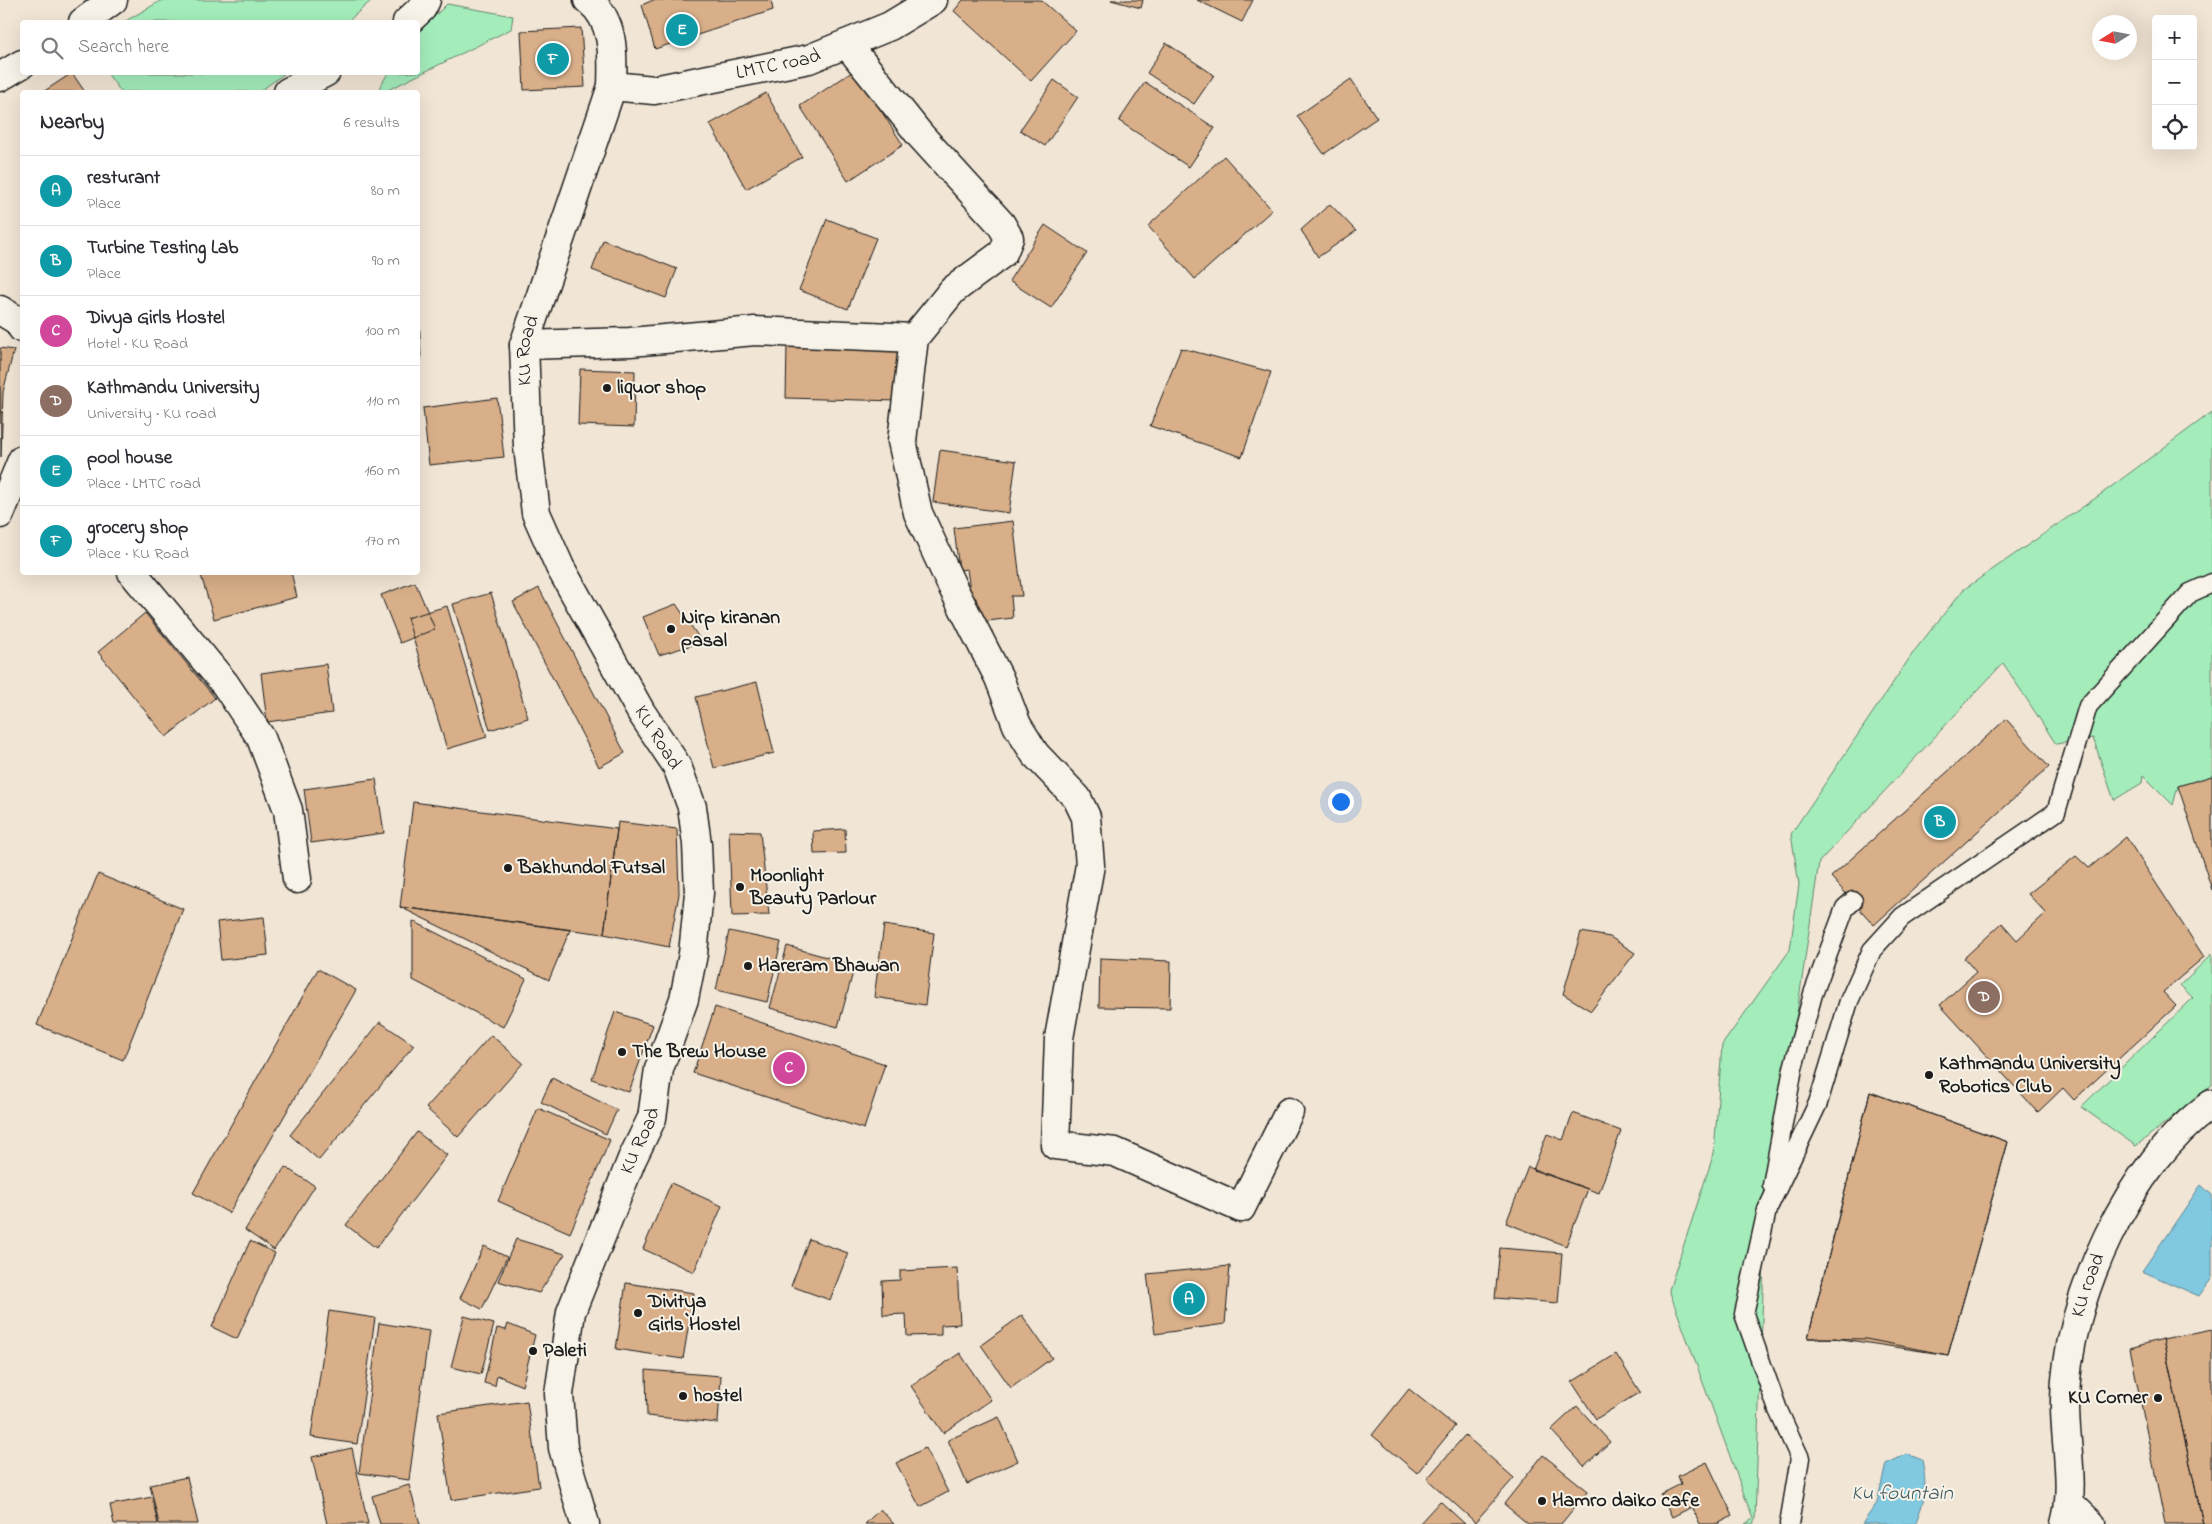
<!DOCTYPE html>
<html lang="en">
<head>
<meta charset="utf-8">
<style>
	body { margin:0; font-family:"Indie Flower",sans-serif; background:#f7f7f7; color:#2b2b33 }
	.controls { position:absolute; right:15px; top:15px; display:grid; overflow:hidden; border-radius:5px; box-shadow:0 5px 20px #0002 }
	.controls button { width:45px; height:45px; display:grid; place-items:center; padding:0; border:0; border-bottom:1px solid #e1e1e2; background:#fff; color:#2b2b33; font:25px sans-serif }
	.compass { position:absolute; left:2092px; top:15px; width:45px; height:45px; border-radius:50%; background:#fff; box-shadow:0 5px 20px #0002; rotate:259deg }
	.you { position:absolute; left:1340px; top:801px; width:18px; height:18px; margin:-12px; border:4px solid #fff; border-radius:50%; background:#1a73e8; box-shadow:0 0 0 8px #1a73e833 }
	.badge { display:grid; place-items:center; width:32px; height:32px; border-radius:50%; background:#1a73e8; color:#fff; font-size:16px; font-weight:700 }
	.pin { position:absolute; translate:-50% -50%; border:2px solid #fff; box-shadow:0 1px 5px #0006 }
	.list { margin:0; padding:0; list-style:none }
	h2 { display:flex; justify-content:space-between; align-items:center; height:65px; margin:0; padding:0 20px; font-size:21px }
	h2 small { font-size:16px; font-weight:400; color:#7c7c81 }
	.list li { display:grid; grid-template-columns:32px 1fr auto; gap:15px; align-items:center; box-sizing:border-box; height:70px; padding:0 20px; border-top:1px solid #e1e1e2 }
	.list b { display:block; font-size:19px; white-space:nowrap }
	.list p { margin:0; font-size:16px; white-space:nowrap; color:#7c7c81 }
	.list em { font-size:16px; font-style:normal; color:#7c7c81 }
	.icon { flex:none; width:28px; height:28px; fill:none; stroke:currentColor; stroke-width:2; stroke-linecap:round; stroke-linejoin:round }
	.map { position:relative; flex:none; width:2212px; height:1524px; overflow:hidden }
	.search { position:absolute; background:#fff; box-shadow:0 5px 20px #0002; left:20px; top:20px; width:400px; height:55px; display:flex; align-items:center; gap:12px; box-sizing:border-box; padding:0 18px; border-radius:5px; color:#7c7c81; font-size:19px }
	.panel { position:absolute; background:#fff; box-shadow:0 5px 20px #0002; left:20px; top:90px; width:400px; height:485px; border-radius:5px }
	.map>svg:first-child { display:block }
</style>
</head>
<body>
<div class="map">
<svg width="2212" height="1524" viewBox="0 0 2212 1524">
	<rect width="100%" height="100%" fill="#f1e5d5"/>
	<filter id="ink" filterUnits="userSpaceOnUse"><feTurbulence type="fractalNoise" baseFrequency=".02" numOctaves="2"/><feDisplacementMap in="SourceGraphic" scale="10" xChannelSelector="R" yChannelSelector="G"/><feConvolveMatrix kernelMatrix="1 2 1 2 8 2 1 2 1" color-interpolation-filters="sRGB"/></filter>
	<g filter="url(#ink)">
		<path fill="#a4edbb" stroke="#60846c" d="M 162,0 L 372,0 L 347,22 L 124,22 Z
			M 447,4 L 513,16 L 511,29 L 384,92 L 377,92 L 388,73 L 418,72 L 418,33 Z
			M 107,73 L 285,73 L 259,92 L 121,92 Z
			M 2212,412 L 2212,776 L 2178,786 L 2173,805 L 2143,775 L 2142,783 L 2114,800 L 2093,738 L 2056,744 L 2003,663 L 1819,862 L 1765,1233 L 1755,1520 L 1753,1524 L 1745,1524 L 1753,1519 L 1669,1290 L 1714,1153 L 1722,1045 L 1790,950 L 1799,884 L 1791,834 L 1915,650 L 1963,590 L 2100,495 Z
			M 2212,954 L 2212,1085 L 2136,1146 L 2081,1107 L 2193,998 L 2180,985 Z"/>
		<path fill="#81c9e1" stroke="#598492" d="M 2201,1185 L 2212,1195 L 2212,1278 L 2199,1296 L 2142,1271 Z
			M 1907,1454 L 1922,1460 C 1927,1487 1926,1498 1915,1524 L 1862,1524 L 1877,1503 L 1886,1464 Z"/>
		<path fill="#d8af89" stroke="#1c1c1c" d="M 653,0 L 771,0 L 773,10 L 655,49 L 642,5 Z
			M 963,0 L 1041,0 L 1076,31 L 1031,81 L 954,11 Z
			M 1111,0 L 1143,0 L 1141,8 Z
			M 1197,0 L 1253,0 L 1242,22 Z
			M 581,28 L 585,87 L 524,90 L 521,31 Z
			M 1166,43 L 1214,75 L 1194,104 L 1147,73 Z
			M 855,70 L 903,145 L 848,181 L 800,106 Z
			M 72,73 L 85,92 L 43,92 Z
			M 1351,79 L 1377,118 L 1324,154 L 1297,116 Z
			M 1054,80 L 1078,97 L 1045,146 L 1020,130 Z
			M 1145,82 L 1215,128 L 1189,167 L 1119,121 Z
			M 766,93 L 802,157 L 746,189 L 710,124 Z
			M 1224,156 L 1272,210 L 1195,279 L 1148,226 Z
			M 1330,204 L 1356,231 L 1318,257 L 1301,230 Z
			M 827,219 L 876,238 L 848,309 L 799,290 Z
			M 1045,225 L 1087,253 L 1051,308 L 1009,281 Z
			M 603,240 L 677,269 L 666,298 L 592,270 Z
			M 418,291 L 421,360 L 418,360 Z
			M 787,344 L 899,347 L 898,401 L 786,398 Z
			M 0,348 L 14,350 L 3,392 L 1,457 Z
			M 1181,348 L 1271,372 L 1242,457 L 1150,426 Z
			M 580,369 L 635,371 L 634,427 L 578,425 Z
			M 497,398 L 504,457 L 429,465 L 423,408 Z
			M 940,450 L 1016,461 L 1009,513 L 933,502 Z
			M 1013,521 L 1022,596 L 1011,596 L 1013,618 L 979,622 L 976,598 L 971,598 L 967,569 L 959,570 L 954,528 Z
			M 200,572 L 291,572 L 297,597 L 214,619 Z
			M 415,582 L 435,629 L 400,643 L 381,595 Z
			M 539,588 L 625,753 L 599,767 L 513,602 Z
			M 491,593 L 528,718 L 490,730 L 453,604 Z
			M 676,604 L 702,642 L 659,655 L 643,617 Z
			M 447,606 L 487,737 L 447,749 L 407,618 Z
			M 145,613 L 215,698 L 166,737 L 98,652 Z
			M 326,664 L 332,713 L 267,722 L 261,673 Z
			M 757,682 L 774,753 L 714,768 L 696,697 Z
			M 2006,719 L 2049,767 L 1874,925 L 1831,877 Z
			M 2212,776 L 2212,890 L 2178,786 Z
			M 376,779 L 384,833 L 311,843 L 304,789 Z
			M 413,802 L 617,829 L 604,934 L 400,907 Z
			M 618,822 L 677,829 L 679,894 L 669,947 L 604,934 Z
			M 845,829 L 846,853 L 814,854 L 813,831 Z
			M 729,831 L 760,832 L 769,915 L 732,916 Z
			M 2126,837 L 2204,957 L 2163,992 L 2176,1006 L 2074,1100 L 2063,1088 L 2038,1112 L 1940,1005 L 1976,972 L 1964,958 L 2002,923 L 2017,940 L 2046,913 L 2028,894 L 2076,856 L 2089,868 Z
			M 98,874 L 183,909 L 123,1060 L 37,1025 Z
			M 400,907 L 570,930 L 549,980 Z
			M 264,917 L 268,955 L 221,960 L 217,922 Z
			M 413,921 L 526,979 L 503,1027 L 413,980 Z
			M 884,925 L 934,933 L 925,1005 L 874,997 Z
			M 729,931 L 781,942 L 767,1002 L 716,990 Z
			M 1581,932 L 1610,937 L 1635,953 L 1591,1011 L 1563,994 Z
			M 787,946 L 855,965 L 838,1027 L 770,1008 Z
			M 1100,958 L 1171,961 L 1170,1008 L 1099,1007 Z
			M 318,969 L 356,990 L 229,1213 L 193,1193 Z
			M 715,1007 L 885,1064 L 864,1129 L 693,1073 Z
			M 615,1012 L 653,1025 L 629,1092 L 592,1079 Z
			M 380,1022 L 414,1045 L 319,1160 L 290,1135 Z
			M 491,1035 L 523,1063 L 458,1137 L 426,1108 Z
			M 552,1078 L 617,1110 L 606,1134 L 541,1102 Z
			M 1870,1092 L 2008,1142 L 1948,1355 L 1866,1339 L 1808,1338 Z
			M 1870,1092 L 2008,1142 L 1948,1355 L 1835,1338 L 1808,1338 Z
			M 538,1108 L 610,1140 L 570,1233 L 498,1201 Z
			M 1573,1113 L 1621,1131 L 1599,1193 L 1533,1170 L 1547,1134 L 1563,1140 Z
			M 417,1132 L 447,1155 L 376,1248 L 346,1225 Z
			M 285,1167 L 315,1186 L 274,1250 L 245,1230 Z
			M 1528,1167 L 1588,1189 L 1566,1246 L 1506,1223 Z
			M 671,1183 L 722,1206 L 694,1272 L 643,1249 Z
			M 516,1239 L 565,1254 L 539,1293 L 498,1281 Z
			M 809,1239 L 848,1253 L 830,1300 L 791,1286 Z
			M 250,1241 L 275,1253 L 237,1339 L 212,1327 Z
			M 484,1246 L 507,1257 L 482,1309 L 460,1298 Z
			M 1500,1248 L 1562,1253 L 1558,1303 L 1495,1298 Z
			M 1230,1266 L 1225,1324 L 1155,1334 L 1147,1274 Z
			M 957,1268 L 960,1324 L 941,1325 L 941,1335 L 907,1336 L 906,1314 L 883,1315 L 882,1281 L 900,1280 L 900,1271 Z
			M 626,1283 L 694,1293 L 683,1359 L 616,1349 Z
			M 329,1311 L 375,1318 L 357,1444 L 311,1437 Z
			M 1022,1315 L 1052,1358 L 1011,1388 L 981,1345 Z
			M 464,1316 L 494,1324 L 481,1374 L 451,1367 Z
			M 379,1323 L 429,1331 L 409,1480 L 359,1473 Z
			M 508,1324 L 535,1335 L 522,1386 L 497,1375 L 495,1386 L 484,1383 L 497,1328 L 506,1330 Z
			M 2212,1329 L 2212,1524 L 2203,1524 L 2163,1339 Z
			M 2163,1339 L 2203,1524 L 2165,1524 L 2130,1348 Z
			M 960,1353 L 991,1400 L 943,1433 L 911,1386 Z
			M 1616,1354 L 1640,1392 L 1596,1419 L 1572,1382 Z
			M 646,1370 L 721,1376 L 718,1423 L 647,1416 Z
			M 1409,1389 L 1455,1426 L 1417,1473 L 1372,1435 Z
			M 527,1401 L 539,1487 L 451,1500 L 438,1413 Z
			M 1577,1406 L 1610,1442 L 1584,1466 L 1551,1430 Z
			M 999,1417 L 1018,1461 L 967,1484 L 948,1440 Z
			M 1465,1435 L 1514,1478 L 1475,1522 L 1427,1479 Z
			M 352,1448 L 368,1524 L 327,1524 L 312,1457 Z
			M 925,1448 L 948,1492 L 920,1507 L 896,1463 Z
			M 1543,1455 L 1588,1491 L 1561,1524 L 1528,1524 L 1504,1504 Z
			M 1707,1462 L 1733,1516 L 1717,1524 L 1700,1524 L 1692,1507 L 1672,1517 L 1661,1494 L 1681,1484 L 1678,1476 Z
			M 187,1477 L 198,1524 L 159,1524 L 150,1485 Z
			M 409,1485 L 420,1524 L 380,1524 L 372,1496 Z
			M 152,1497 L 158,1524 L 114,1524 L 110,1505 Z
			M 1440,1501 L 1465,1524 L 1419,1524 Z
			M 880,1509 L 894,1524 L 865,1524 Z"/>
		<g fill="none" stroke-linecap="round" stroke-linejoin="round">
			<g stroke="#1c1c1c" stroke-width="21">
				<path id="lane" d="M 1772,1185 L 1793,1068 L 1813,994 L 1845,908 L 1853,901
					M 1789,1524 L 1800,1458 L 1778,1410 L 1744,1314 L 1767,1210 L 1818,1103 L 1849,1001 L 1872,950 L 1902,917 L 2056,812 L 2088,706 L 2190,593 L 2212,583"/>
			</g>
			<g stroke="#1c1c1c" stroke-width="31">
				<g id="street">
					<path d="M 407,22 L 422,8 L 426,0"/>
					<path d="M 847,44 L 920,135 L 1001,224 L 1009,238 L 1003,253 L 953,290 L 914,338 L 902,441 L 918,513 L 951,584 L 999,678 L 1017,725 L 1035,754 L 1077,798 L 1086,817 L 1090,865 L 1059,1038 L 1055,1145 L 1115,1152 L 1241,1208 L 1289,1112"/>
					<path id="s1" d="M 612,86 L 654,90 L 809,59 L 890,26 L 933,0"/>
					<path d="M 288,92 L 326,72"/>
					<path d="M 0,310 L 18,321 L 22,328"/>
					<path d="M 524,345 L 630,342 L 755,331 L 914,338"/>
					<path d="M 0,514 L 22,460"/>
					<path d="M 132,572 L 225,684 L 261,738 L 288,810 L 297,879"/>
					<path d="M 2070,1504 L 2091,1524"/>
					<path id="s2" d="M 2065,1524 C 2076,1484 2064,1441 2065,1400 C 2066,1301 2129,1162 2212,1104"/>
				</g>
			</g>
			<g stroke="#1c1c1c" stroke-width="31">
				<g id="secondary">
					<path d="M 83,22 L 113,0"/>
					<path d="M 0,77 L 22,64"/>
					<path id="s3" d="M 585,1524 L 563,1448 L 559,1394 L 571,1312 L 632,1159 L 652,1118 L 659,1069 L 684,999 L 693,954 L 699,893 L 697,844 L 692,807 L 677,766 L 641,712 L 560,567 L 536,513 L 528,447 L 524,345 L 612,86 C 613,56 615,20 588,0"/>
				</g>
			</g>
			<use href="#lane" stroke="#f7f3e8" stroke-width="18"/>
			<use href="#street" stroke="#f7f3e8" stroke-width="28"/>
			<use href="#secondary" stroke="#f7f3e8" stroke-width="28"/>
		</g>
	</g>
	<g fill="#1c1c1c" stroke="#f7f3e8" stroke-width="2">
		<circle cx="607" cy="388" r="5"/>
		<circle cx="671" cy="629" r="5"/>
		<circle cx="508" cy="868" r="5"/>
		<circle cx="740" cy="887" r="5"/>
		<circle cx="748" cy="966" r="5"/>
		<circle cx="622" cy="1052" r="5"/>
		<circle cx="1929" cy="1075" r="5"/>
		<circle cx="638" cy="1313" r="5"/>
		<circle cx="533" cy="1351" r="5"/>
		<circle cx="683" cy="1396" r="5"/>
		<circle cx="2158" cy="1398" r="5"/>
		<circle cx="1542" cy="1501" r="5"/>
	</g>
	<g text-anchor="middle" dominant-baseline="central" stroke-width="4" stroke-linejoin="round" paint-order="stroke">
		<g font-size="20" fill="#1c1c1c" stroke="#f7f3e8">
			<text stroke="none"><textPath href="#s1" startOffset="169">LMTC road</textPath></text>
			<text stroke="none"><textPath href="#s3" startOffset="1241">KU Road</textPath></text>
			<text transform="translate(657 738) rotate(58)">KU Road</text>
			<text stroke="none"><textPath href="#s3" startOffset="401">KU Road</textPath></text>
			<text stroke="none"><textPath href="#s2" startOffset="242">KU road</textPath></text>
		</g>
		<g font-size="20" font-weight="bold" fill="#1c1c1c" stroke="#f7f3e8" text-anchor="start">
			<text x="617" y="388">liquor shop</text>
			<text x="681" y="618">Nirp kiranan<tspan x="681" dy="23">pasal</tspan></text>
			<text x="518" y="868">Bakhundol Futsal</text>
			<text x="750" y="876">Moonlight<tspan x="750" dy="23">Beauty Parlour</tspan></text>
			<text x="758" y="966">Hareram Bhawan</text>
			<text x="632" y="1052">The Brew House</text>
			<text x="1939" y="1064">Kathmandu University<tspan x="1939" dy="23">Robotics Club</tspan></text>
			<text x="648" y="1302">Divitya<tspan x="648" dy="23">Girls Hostel</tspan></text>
			<text x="543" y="1351">Paleti</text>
			<text x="693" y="1396">hostel</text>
			<text x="2148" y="1398" text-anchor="end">KU Corner</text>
			<text x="1552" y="1501">Hamro daiko cafe</text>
		</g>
		<g font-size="21" font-style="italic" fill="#3f5961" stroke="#f7f3e8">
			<text x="1902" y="1494">Ku fountain</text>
		</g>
	</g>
</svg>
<div class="controls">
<button>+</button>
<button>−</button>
<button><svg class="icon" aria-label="locate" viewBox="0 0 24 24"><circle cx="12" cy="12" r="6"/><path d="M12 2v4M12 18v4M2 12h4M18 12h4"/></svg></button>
</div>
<svg class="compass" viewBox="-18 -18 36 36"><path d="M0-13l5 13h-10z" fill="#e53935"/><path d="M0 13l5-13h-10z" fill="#7c7c81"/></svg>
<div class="you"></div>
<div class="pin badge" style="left:1189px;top:1299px;background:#0f9aa8">A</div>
<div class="pin badge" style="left:1940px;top:822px;background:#0f9aa8">B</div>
<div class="pin badge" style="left:789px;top:1068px;background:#d1479c">C</div>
<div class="pin badge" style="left:1984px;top:997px;background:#8d6e63">D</div>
<div class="pin badge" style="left:682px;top:30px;background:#0f9aa8">E</div>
<div class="pin badge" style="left:553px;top:59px;background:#0f9aa8">F</div>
<div class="search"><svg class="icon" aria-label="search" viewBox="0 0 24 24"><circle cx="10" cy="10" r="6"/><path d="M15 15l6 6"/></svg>Search here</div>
<section class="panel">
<h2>Nearby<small>6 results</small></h2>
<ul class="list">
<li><span class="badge" style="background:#0f9aa8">A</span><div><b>resturant</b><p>Place</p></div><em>80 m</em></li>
<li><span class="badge" style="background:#0f9aa8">B</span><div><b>Turbine Testing Lab</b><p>Place</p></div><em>90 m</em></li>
<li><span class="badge" style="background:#d1479c">C</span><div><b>Divya Girls Hostel</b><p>Hotel · KU Road</p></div><em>100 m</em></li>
<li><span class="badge" style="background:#8d6e63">D</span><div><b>Kathmandu University</b><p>University · KU road</p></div><em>110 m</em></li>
<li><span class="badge" style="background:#0f9aa8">E</span><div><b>pool house</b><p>Place · LMTC road</p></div><em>160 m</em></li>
<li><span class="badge" style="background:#0f9aa8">F</span><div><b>grocery shop</b><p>Place · KU Road</p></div><em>170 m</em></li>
</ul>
</section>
</div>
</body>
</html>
